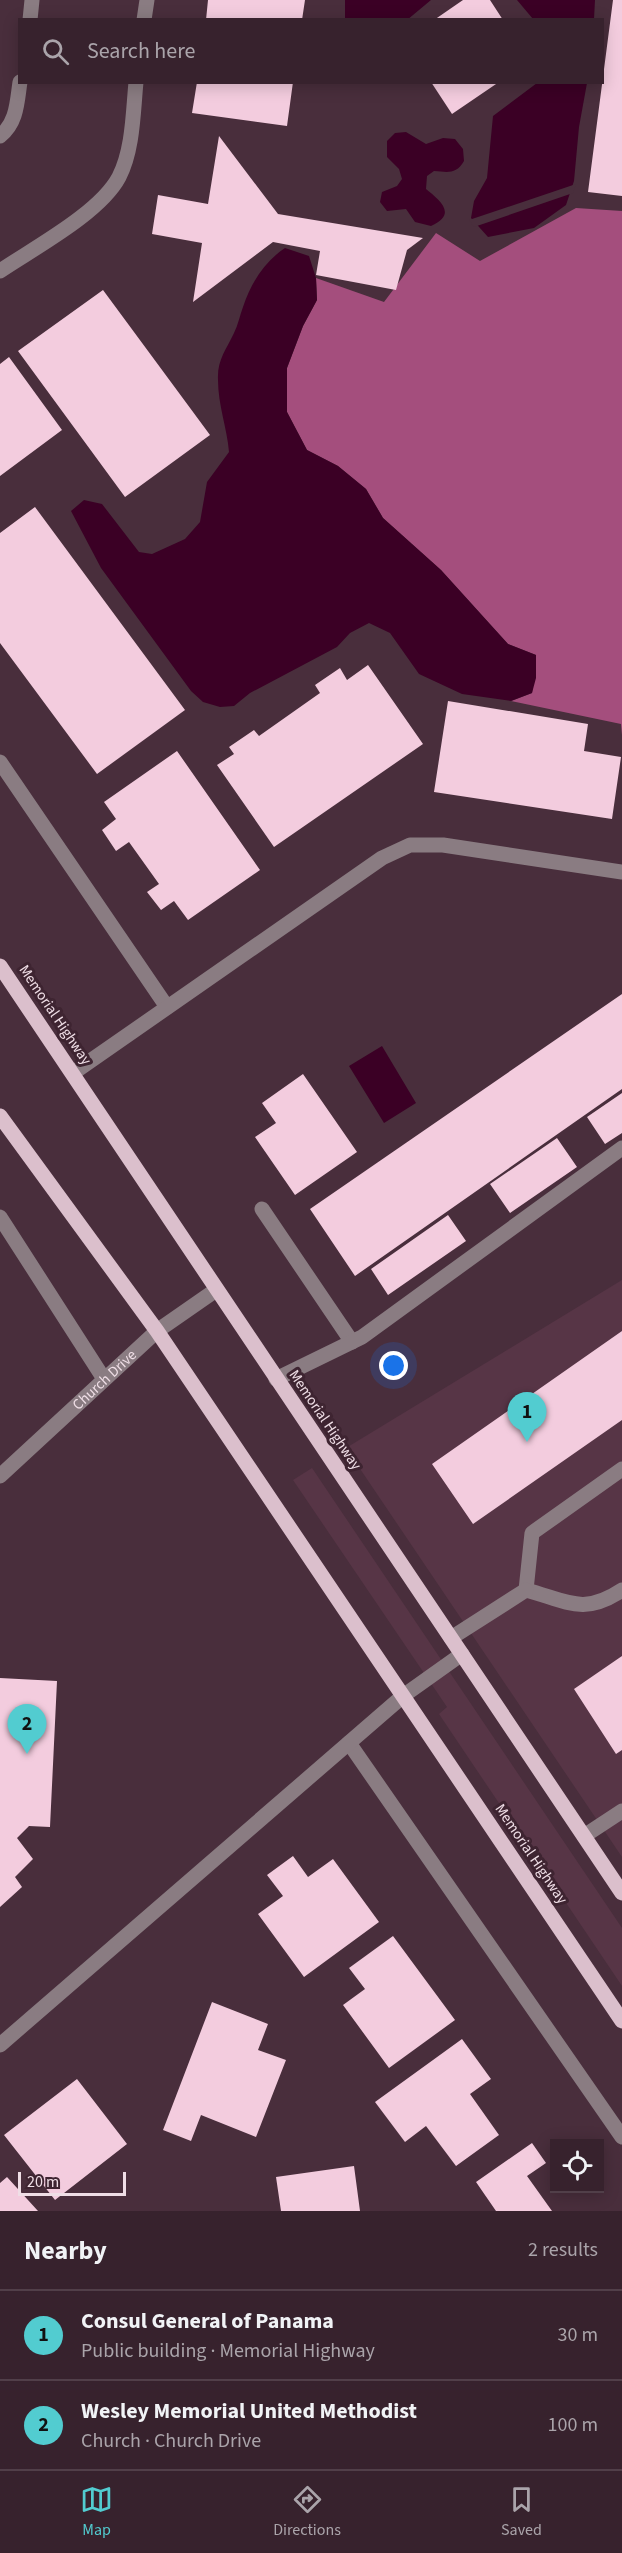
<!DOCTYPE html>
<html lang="en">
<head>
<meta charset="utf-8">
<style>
	body { margin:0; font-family:"Source Sans 3",sans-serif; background:#3e2a35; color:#f1f3f6 }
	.controls { position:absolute; right:18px; bottom:18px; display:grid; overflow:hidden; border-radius:0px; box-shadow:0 3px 15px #0003 }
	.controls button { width:54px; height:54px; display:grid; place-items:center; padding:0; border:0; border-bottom:2px solid #513f49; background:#37222d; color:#f1f3f6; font:30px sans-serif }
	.scale { position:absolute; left:18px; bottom:15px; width:108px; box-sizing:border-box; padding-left:6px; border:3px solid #efdee6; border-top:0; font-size:16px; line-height:21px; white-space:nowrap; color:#efdee6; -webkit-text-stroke:4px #3e2431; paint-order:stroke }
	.you { position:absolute; left:394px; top:1366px; width:21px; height:21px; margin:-15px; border:4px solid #fff; border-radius:50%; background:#1a73e8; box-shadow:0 0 0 9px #1a73e833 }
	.badge { display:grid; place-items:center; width:39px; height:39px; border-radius:50%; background:#52ccd0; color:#111; font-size:20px; font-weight:700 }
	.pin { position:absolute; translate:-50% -50px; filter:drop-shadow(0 2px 3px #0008) }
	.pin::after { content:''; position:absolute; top:32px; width:21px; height:18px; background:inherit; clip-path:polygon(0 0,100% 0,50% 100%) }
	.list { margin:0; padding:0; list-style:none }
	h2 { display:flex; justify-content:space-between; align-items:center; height:78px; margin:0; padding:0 24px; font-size:26px }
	h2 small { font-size:20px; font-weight:400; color:#aaa4aa }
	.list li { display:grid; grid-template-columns:39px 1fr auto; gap:18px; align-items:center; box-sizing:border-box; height:90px; padding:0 24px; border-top:2px solid #513f49 }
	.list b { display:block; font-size:22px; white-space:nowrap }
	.list p { margin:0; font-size:20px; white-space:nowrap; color:#aaa4aa }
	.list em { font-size:20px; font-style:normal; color:#aaa4aa }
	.icon { flex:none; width:33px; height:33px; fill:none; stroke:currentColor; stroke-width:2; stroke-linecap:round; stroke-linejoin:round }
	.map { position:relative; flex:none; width:622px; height:2211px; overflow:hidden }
	.search { position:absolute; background:#37222d; box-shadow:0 3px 15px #0003; left:18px; right:18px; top:18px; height:66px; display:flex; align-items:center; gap:15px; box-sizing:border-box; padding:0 21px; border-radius:0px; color:#aaa4aa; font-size:22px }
	.sheet { height:258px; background:#37222d }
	nav { display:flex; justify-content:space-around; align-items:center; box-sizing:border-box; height:84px; border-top:2px solid #513f49; background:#37222d; font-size:16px; color:#aaa4aa }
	nav a { display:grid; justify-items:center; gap:3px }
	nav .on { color:#52ccd0 }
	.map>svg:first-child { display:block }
</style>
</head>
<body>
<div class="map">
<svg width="622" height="2211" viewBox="0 0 622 2211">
	<rect width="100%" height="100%" fill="#492e3c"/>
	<path fill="#573546" d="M 622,1280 L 622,1857 L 346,1448 Z
		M 312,1468 L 622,1928 L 622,1986 L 439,1714 L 447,1707 L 293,1480 Z"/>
	<path fill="#a44e7d" d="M 576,208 L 622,211 L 622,735 L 621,724 L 511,701 L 532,693 L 536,655 L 508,644 L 441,570 L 383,518 L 366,489 L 338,466 L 307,450 L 287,412 L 287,368 L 303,326 L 317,300 L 316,278 L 384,302 L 436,233 L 480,261 Z"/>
	<path fill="#3b0025" d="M 345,0 L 431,0 L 407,20 L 345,19 Z
		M 517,0 L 595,0 L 594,19 L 533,19 Z
		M 537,83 L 587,83 L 579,127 L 574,181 L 566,205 L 534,228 L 488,237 L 471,218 L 474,201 L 487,178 L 493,116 Z
		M 406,132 L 426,144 L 443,138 L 455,139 L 463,149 L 464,161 C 456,175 447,172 434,171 L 427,176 L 426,189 C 438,199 459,214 431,226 L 415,222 L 406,209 L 387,211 L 380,202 L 382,192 L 397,186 L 402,179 L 399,169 L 387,157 L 387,141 L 395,133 Z
		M 285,248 L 309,256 L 316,278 L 317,300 L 303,326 L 287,368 L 287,412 L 307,450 L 338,466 L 366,489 L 383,518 L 441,570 L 508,644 L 536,655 L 536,678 L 532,693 L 511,701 L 462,694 L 419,674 L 390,633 L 369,623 L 350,633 L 337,647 L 250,693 L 234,706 L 220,707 L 203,702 L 191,691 L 101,568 L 71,511 L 84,500 L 102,504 L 139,552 L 152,554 L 185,539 L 200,522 L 207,482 L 229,452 C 227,428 218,405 218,380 C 217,360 226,350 234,333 C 238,325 240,315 243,307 C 251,283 264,262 285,248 Z
		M 382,1046 L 416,1103 L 384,1123 L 349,1066 Z"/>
	<path fill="#492e3c" d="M 576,184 L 573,193 L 474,227 L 469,220 Z"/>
	<path fill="#f3ccde" d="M 208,0 L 305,0 L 302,20 L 206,20 Z
		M 463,0 L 490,0 L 503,20 L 434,20 Z
		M 613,0 L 622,0 L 622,196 L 588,192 Z
		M 197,82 L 293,82 L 287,126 L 192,113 Z
		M 431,82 L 499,82 L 452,114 Z
		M 219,136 L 278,214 L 423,238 L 407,250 L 396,290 L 316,275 L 320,251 L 273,242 L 193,302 L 202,243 L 152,234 L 158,195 L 208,204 Z
		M 103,290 L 210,435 L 125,497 L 18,351 Z
		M 9,357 L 62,430 L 0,476 L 0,364 Z
		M 35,507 L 185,710 L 97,774 L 0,643 L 0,533 Z
		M 368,665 L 423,744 L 274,847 L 217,765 L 234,754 L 229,747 L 254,730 L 259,736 L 320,693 L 315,685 L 340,668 L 347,680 Z
		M 448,701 L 588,724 L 584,751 L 621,757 L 612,819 L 434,792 Z
		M 177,751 L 260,870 L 188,920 L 174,901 L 161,910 L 147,892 L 159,884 L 129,842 L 116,851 L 102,830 L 116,819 L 104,802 Z
		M 622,994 L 622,1089 L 355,1276 L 310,1209 Z
		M 303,1074 L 357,1152 L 295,1195 L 255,1137 L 276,1123 L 262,1103 Z
		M 622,1093 L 622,1133 L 605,1144 L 587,1117 Z
		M 557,1138 L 577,1167 L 510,1213 L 490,1184 Z
		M 448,1215 L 466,1241 L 388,1295 L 371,1269 Z
		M 622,1331 L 622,1420 L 473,1524 L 432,1464 Z
		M 622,1656 L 622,1750 L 616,1754 L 574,1689 Z
		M 0,1678 L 57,1681 L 50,1827 L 29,1826 L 17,1838 L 33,1859 L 15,1877 L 22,1887 L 0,1907 Z
		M 293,1856 L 308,1877 L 333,1859 L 379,1922 L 304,1977 L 258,1914 L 283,1896 L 267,1875 Z
		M 393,1936 L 455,2020 L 389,2068 L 343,2005 L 365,1989 L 349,1968 Z
		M 212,2002 L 268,2024 L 258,2050 L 286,2060 L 256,2137 L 201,2115 L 191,2141 L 163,2130 Z
		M 462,2039 L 491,2079 L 470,2094 L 499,2135 L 456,2166 L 426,2126 L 405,2142 L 375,2102 Z
		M 77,2079 L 127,2144 L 55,2200 L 4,2135 Z
		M 532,2143 L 546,2163 L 527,2176 L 552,2211 L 496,2211 L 476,2182 Z
		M 354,2166 L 360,2211 L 281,2211 L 276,2177 Z
		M 7,2177 L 38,2211 L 0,2211 L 0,2183 Z"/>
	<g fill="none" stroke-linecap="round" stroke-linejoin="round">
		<g stroke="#8a7c82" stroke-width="15">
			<path d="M 30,20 L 32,0"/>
			<path d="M 144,20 L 147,0"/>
			<path d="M 0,136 C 17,123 17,102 20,82"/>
			<path d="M 0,271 C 34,248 100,213 119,177 C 133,150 133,113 136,82"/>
			<path d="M 0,762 L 167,1007"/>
			<path d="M 73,1073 L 382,858 L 410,845 L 443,845 L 622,872"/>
			<path d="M 262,1209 L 352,1342"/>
			<path d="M 0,1217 L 104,1379"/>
			<path d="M 276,1379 L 362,1337 L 622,1148"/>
			<path d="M 622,1469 L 532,1533 L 526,1590 C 567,1601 583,1616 622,1590"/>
			<path id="s1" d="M 0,1476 L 157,1331 L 216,1290"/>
			<path d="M 451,1638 L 526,1590"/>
			<path d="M 349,1743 L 622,2137"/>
			<path d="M 584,1836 L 622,1811"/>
			<path d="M 0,2045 L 403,1696 L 462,1654"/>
		</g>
		<path stroke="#dbbfcc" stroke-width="15" d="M 0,966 L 622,1893
			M 0,1116 L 157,1331 L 622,2021"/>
	</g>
	<g text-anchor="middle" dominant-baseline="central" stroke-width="6" stroke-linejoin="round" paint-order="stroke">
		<g font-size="15" fill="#efdee6" stroke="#3e2431">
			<text transform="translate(55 1015) rotate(56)">Memorial Highway</text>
			<text stroke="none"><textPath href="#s1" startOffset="142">Church Drive</textPath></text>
			<text transform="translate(325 1420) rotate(56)">Memorial Highway</text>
			<text transform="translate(531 1854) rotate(56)">Memorial Highway</text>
		</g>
	</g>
</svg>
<div class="controls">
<button><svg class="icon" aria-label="locate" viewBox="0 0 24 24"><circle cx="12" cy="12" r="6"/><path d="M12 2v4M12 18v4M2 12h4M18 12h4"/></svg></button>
</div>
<div class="scale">20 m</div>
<div class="you"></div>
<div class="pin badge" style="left:527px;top:1442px">1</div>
<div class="pin badge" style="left:27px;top:1754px">2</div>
<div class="search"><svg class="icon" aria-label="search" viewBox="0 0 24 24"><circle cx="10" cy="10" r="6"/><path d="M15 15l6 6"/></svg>Search here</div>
</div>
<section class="sheet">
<h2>Nearby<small>2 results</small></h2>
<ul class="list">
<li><span class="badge">1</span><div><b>Consul General of Panama</b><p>Public building · Memorial Highway</p></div><em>30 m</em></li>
<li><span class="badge">2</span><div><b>Wesley Memorial United Methodist</b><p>Church · Church Drive</p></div><em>100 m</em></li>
</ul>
</section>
<nav>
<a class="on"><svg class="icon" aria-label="map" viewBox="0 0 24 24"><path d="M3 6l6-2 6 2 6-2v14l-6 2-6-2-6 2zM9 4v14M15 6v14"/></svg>Map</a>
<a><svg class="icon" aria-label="directions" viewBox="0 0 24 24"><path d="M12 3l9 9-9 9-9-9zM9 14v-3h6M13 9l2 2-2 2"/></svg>Directions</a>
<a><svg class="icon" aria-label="saved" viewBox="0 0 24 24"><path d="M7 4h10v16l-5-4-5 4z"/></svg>Saved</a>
</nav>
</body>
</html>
